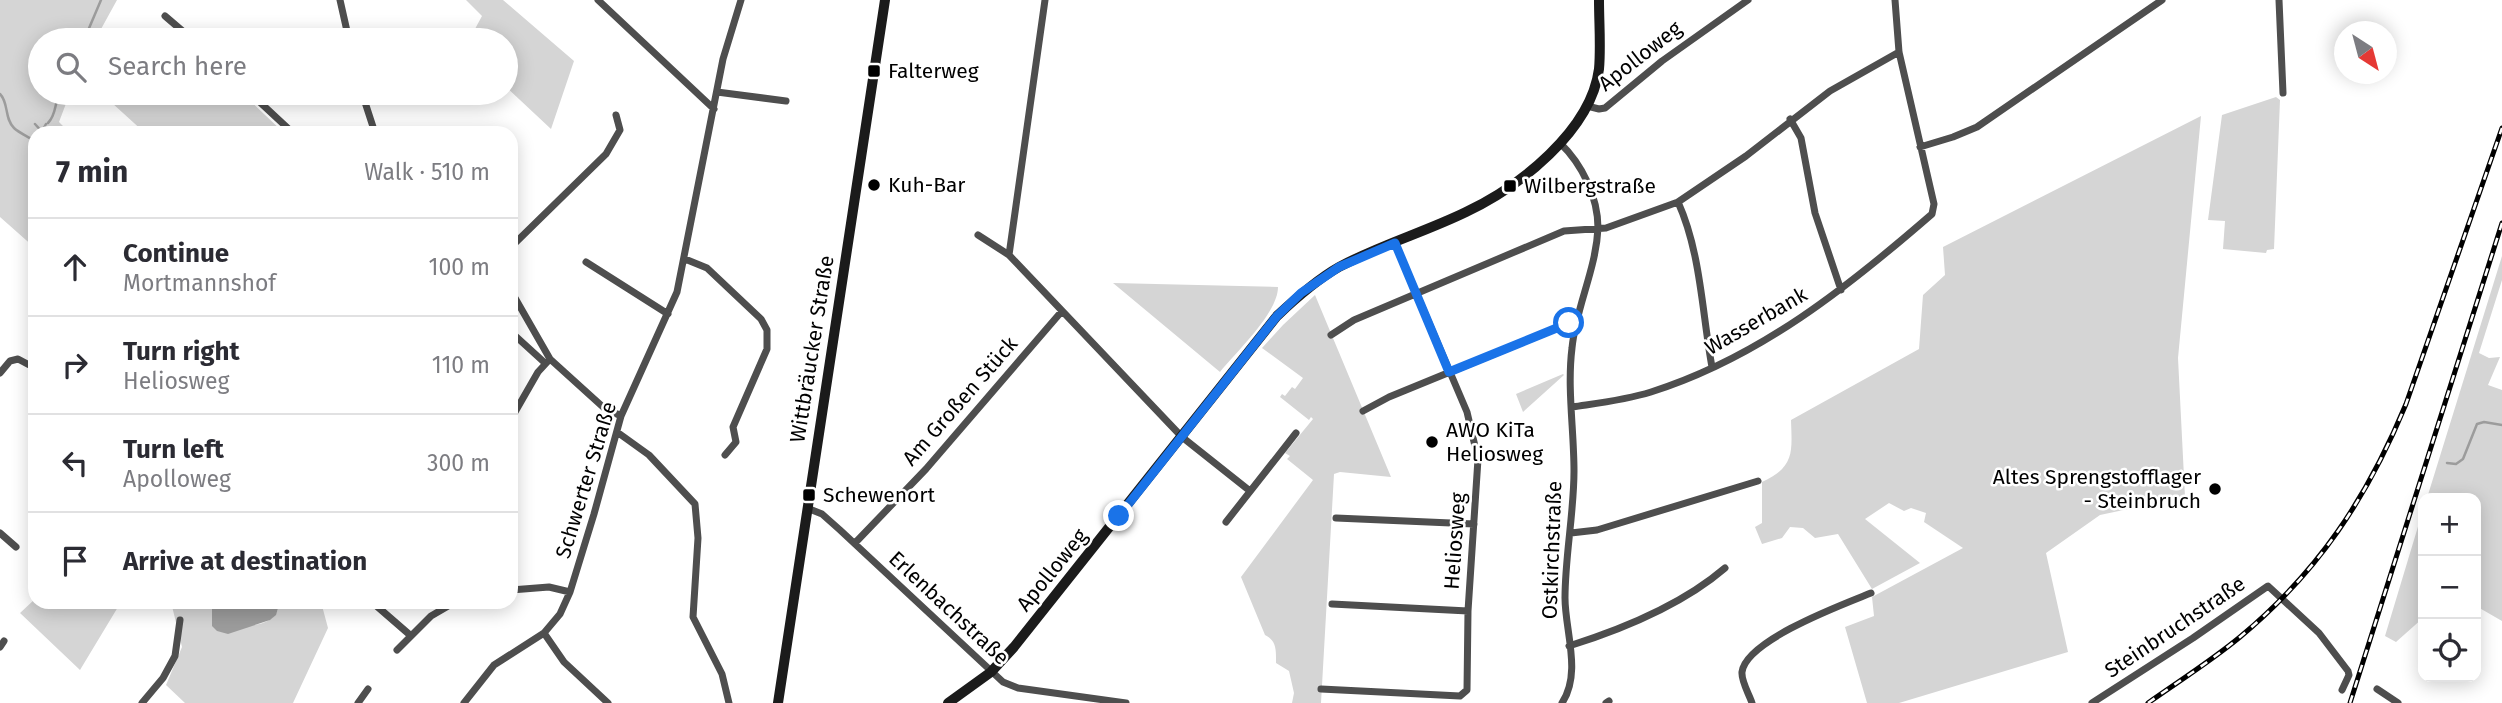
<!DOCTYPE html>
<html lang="en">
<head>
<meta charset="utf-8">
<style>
	body { margin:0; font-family:"Fira Sans",sans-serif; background:#f7f7f7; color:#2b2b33 }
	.controls { position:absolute; right:21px; bottom:21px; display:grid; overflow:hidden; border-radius:14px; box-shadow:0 4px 18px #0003 }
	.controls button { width:63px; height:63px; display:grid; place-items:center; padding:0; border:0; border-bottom:2px solid #e1e1e2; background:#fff; color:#2b2b33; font:35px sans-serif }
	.compass { position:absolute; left:2334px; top:21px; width:63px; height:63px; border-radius:50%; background:#fff; box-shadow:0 4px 18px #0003; rotate:144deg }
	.stop { position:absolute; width:21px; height:21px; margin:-16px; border:5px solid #1a73e8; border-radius:50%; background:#fff }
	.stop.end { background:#1a73e8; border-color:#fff; box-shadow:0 2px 7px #0008 }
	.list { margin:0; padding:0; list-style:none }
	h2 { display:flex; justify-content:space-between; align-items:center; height:91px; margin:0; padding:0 28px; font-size:30px }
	h2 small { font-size:23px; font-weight:400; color:#7c7c81 }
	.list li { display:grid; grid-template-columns:46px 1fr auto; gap:21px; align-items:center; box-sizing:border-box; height:98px; padding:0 28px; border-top:2px solid #e1e1e2 }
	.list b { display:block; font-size:26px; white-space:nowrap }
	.list p { margin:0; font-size:23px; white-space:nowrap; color:#7c7c81 }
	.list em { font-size:23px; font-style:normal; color:#7c7c81 }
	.icon { flex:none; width:38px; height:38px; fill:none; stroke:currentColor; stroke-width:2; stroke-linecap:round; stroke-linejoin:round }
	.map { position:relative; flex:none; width:2502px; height:703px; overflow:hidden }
	.search { position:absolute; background:#fff; box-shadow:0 4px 18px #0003; left:28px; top:28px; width:490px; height:77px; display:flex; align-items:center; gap:18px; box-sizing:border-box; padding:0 24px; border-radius:38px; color:#7c7c81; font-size:26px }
	.panel { position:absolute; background:#fff; box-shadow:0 4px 18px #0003; left:28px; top:126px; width:490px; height:483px; border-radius:21px }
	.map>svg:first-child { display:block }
</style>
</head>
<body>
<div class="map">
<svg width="2502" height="703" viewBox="0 0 2502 703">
	<rect width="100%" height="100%" fill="#fff"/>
	<path fill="#d5d5d5" d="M 0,0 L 117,0 L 95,40 L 40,40 L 40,93 L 70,93 L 59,122 L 70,133 L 35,133 L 35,248 L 0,217 Z
		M 466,0 L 503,0 L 574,61 L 551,129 L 506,87 L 506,40 L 469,40 L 482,16 Z
		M 101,93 L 242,93 L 284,133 L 145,133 Z
		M 2276,97 L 2280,100 L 2274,249 L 2267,250 L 2266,253 L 2223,249 L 2225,221 L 2208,220 L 2222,115 Z
		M 2201,116 L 2178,358 L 2185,497 L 2100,515 L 2046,553 L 2068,652 L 1899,703 L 1867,703 L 1845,627 L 1874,616 L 1872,597 L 1963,548 L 1924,522 L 1926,513 L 1911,508 L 1904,511 L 1889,503 L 1865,519 L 1920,563 L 1872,589 L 1838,534 L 1815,538 L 1803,528 L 1790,527 L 1782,538 L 1762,544 L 1755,527 L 1762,523 L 1762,482 C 1795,467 1792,452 1791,420 L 1919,349 L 1923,295 L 1945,275 L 1943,247 Z
		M 2502,256 L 2502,280 L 2479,353 L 2489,358 L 2500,357 L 2488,385 L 2502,390 L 2502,621 L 2476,606 L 2476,498 L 2427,498 Z
		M 1113,283 L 1278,287 C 1278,313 1237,351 1220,372 Z
		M 1315,295 L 1391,477 L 1340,472 L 1334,474 L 1321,703 L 1292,703 L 1294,693 L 1289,671 L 1276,663 C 1276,651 1277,641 1265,635 L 1241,577 L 1313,480 L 1287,459 L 1290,456 L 1285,453 L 1313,419 L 1311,417 L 1309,420 L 1280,397 L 1282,394 L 1285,396 L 1292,387 L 1295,389 L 1303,378 L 1262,348 L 1283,325 Z
		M 1563,374 L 1564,375 L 1523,412 L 1516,394 Z
		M 2423,510 L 2423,618 L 2396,642 L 2385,636 Z
		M 35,599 L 35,602 L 121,602 L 80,670 L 20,613 Z
		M 171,602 L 212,602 L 212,626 C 229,625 260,630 273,617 C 278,613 278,608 280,602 L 321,602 L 328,628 L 293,703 L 185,703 L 166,685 L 182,647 Z"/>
	<path fill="#9c9c9c" d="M 212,602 L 280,602 L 276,615 L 270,620 L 228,634 L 217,631 L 212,626 Z"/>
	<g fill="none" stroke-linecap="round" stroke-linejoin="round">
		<path stroke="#9c9c9c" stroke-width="2.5" d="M 84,40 L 101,0
			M 0,94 C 9,103 4,118 14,128 C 19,133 29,137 35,141
			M 48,123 C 57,114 54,103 60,93
			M 35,124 L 43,133
			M 42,131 L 46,124
			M 2447,463 L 2456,464 L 2463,459 L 2477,424 L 2484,422 L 2502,425"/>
		<path stroke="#4e4e4e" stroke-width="7" d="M 340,0 L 349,40
			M 598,0 L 714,109
			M 2279,0 L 2283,93
			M 165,16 L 193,40
			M 717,92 L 786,101
			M 250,93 L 293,133
			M 362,93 L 375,133
			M 1587,106 L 1599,109 L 1605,108 L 1662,61 L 1748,0
			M 1790,119 L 1801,138 L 1815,213 L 1841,290
			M 1560,143 C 1582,164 1598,197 1598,228 C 1596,270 1576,307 1572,348 C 1567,388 1574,430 1574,471 C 1574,513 1565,556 1565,598 C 1565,631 1582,673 1562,703
			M 1920,147 L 1953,137 L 1977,127 L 2162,0
			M 1678,202 C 1701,253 1702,313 1712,367
			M 978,235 L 1009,255 L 1182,437 L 1250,491
			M 511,247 L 606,154 L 620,130 L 616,115
			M 1009,255 L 1045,0
			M 685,259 L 707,268 L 761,319 L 767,330 L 767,349 L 733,427 L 736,442 L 725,455
			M 586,262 L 668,314
			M 511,291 L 550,359 L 603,407 L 621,416
			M 511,332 L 545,363
			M 1331,335 L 1354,320 L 1564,231 L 1606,228 L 1678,202 L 1746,156 L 1830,91 L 1899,52
			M 0,373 L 10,361 L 18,359 L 35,368
			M 1573,407 C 1599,403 1625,400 1651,392 C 1759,358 1848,287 1932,214 L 1934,204 L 1899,52 L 1895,0
			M 1363,411 L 1389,397 L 1577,320
			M 511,419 L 538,372 L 550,359
			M 617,432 L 649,455 L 695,504 L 698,538 L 693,617 L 722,674 L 729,703
			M 807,508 L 822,514 L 840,530 L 1003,682 L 1018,688 L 1126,703
			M 1336,518 L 1474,524
			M 1226,522 L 1296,433
			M 0,533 L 16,547
			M 1571,533 L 1597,530 L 1758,481
			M 855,543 L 926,469 L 1062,311
			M 511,590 L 549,587 L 570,592
			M 372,602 L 410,635
			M 1332,604 L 1468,611
			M 544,633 L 564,662 L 608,703
			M 1569,646 C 1623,629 1682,605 1725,568
			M 0,647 L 4,641
			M 397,650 L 431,616 L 455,602
			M 1321,689 L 1460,696 L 1467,690 L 1468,611 L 1478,459 L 1467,412 L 1395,243
			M 2377,689 L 2398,703
			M 142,703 L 163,678 L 175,656 L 180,620
			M 358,703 L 368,689
			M 464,703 L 494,665 L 544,633 L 560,614 L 570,592 L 594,514 L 621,416 L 677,292 L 723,59 L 741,0
			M 1606,703 L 1609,701
			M 1752,703 C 1749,694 1741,681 1742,672 C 1746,640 1844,604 1871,593
			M 2092,703 L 2193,638 L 2268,586 L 2319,633 L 2348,671 L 2349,675 L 2342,690"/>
		<path stroke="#1b1b1b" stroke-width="10" d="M 778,703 L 885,0
			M 948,703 L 991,672 L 1014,647 L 1277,316 C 1296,298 1316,280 1339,267 C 1380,245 1425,232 1466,212 C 1519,187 1591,131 1599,69 C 1601,47 1599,23 1599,0"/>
		<g stroke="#000" stroke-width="5">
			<path id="rail" d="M 2148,703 C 2179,681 2211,661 2240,637 C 2319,571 2367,498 2406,404 L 2502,128
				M 2350,703 L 2502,223"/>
		</g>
		<use href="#rail" stroke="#fff" stroke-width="2.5" stroke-dasharray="8" stroke-linecap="butt"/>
	</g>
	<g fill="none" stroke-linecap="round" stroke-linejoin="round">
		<path stroke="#1a73e8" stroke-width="9" d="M 1119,516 L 1277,316 L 1301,293 L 1339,267 L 1395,243 L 1449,372 L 1569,323"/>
	</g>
	<g fill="#000" stroke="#fff" stroke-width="2.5">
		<rect x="867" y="64" width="14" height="14" rx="3.5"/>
		<circle cx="874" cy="185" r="7"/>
		<rect x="1503" y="179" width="14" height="14" rx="3.5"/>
		<circle cx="1432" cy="442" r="7"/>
		<circle cx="2215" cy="489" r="7"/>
		<rect x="802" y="488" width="14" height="14" rx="3.5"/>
	</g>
	<g text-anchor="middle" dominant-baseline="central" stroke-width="5" stroke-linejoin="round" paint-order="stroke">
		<g font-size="21" fill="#000" stroke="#fff">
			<text transform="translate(1640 56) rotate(-38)">Apolloweg</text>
			<text transform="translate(1756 321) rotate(-30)">Wasserbank</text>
			<text transform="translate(812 349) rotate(-81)">Wittbräucker Straße</text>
			<text transform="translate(960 401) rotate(-49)">Am Großen Stück</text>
			<text transform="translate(586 480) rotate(-73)">Schwerter Straße</text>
			<text transform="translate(1455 541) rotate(-86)">Heliosweg</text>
			<text transform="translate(1552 550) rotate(-88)">Ostkirchstraße</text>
			<text transform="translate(1052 570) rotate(-51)">Apolloweg</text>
			<text transform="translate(949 608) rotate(43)">Erlenbachstraße</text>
			<text transform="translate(2175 627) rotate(-34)">Steinbruchstraße</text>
		</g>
		<g font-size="21" fill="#000" stroke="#fff" text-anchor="start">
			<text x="888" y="71">Falterweg</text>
			<text x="888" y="185">Kuh-Bar</text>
			<text x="1524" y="186">Wilbergstraße</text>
			<text x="1446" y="430">AWO KiTa<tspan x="1446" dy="24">Heliosweg</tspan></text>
			<text x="2201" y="477" text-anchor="end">Altes Sprengstofflager<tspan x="2201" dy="24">- Steinbruch</tspan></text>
			<text x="823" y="495">Schewenort</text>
		</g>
	</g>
</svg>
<div class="controls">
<button>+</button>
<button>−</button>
<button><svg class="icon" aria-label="locate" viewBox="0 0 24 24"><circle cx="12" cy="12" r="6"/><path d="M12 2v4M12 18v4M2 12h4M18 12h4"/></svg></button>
</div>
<svg class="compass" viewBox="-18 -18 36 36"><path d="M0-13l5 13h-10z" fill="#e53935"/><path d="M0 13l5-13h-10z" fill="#7c7c81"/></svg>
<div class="stop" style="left:1569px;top:323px"></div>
<div class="stop end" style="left:1119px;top:516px"></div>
<div class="search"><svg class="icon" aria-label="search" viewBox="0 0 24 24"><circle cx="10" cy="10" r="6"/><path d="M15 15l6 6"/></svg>Search here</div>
<section class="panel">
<h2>7 min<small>Walk · 510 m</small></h2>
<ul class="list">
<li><svg class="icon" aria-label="ahead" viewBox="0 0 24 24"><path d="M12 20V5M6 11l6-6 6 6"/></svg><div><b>Continue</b><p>Mortmannshof</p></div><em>100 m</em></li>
<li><svg class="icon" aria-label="right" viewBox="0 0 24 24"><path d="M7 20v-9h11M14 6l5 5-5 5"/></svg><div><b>Turn right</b><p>Heliosweg</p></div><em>110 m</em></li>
<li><svg class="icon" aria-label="left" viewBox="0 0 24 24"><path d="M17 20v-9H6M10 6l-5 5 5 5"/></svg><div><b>Turn left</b><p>Apolloweg</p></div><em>300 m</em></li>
<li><svg class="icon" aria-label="arrive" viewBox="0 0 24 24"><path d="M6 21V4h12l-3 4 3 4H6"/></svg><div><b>Arrive at destination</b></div></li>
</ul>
</section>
</div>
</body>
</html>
